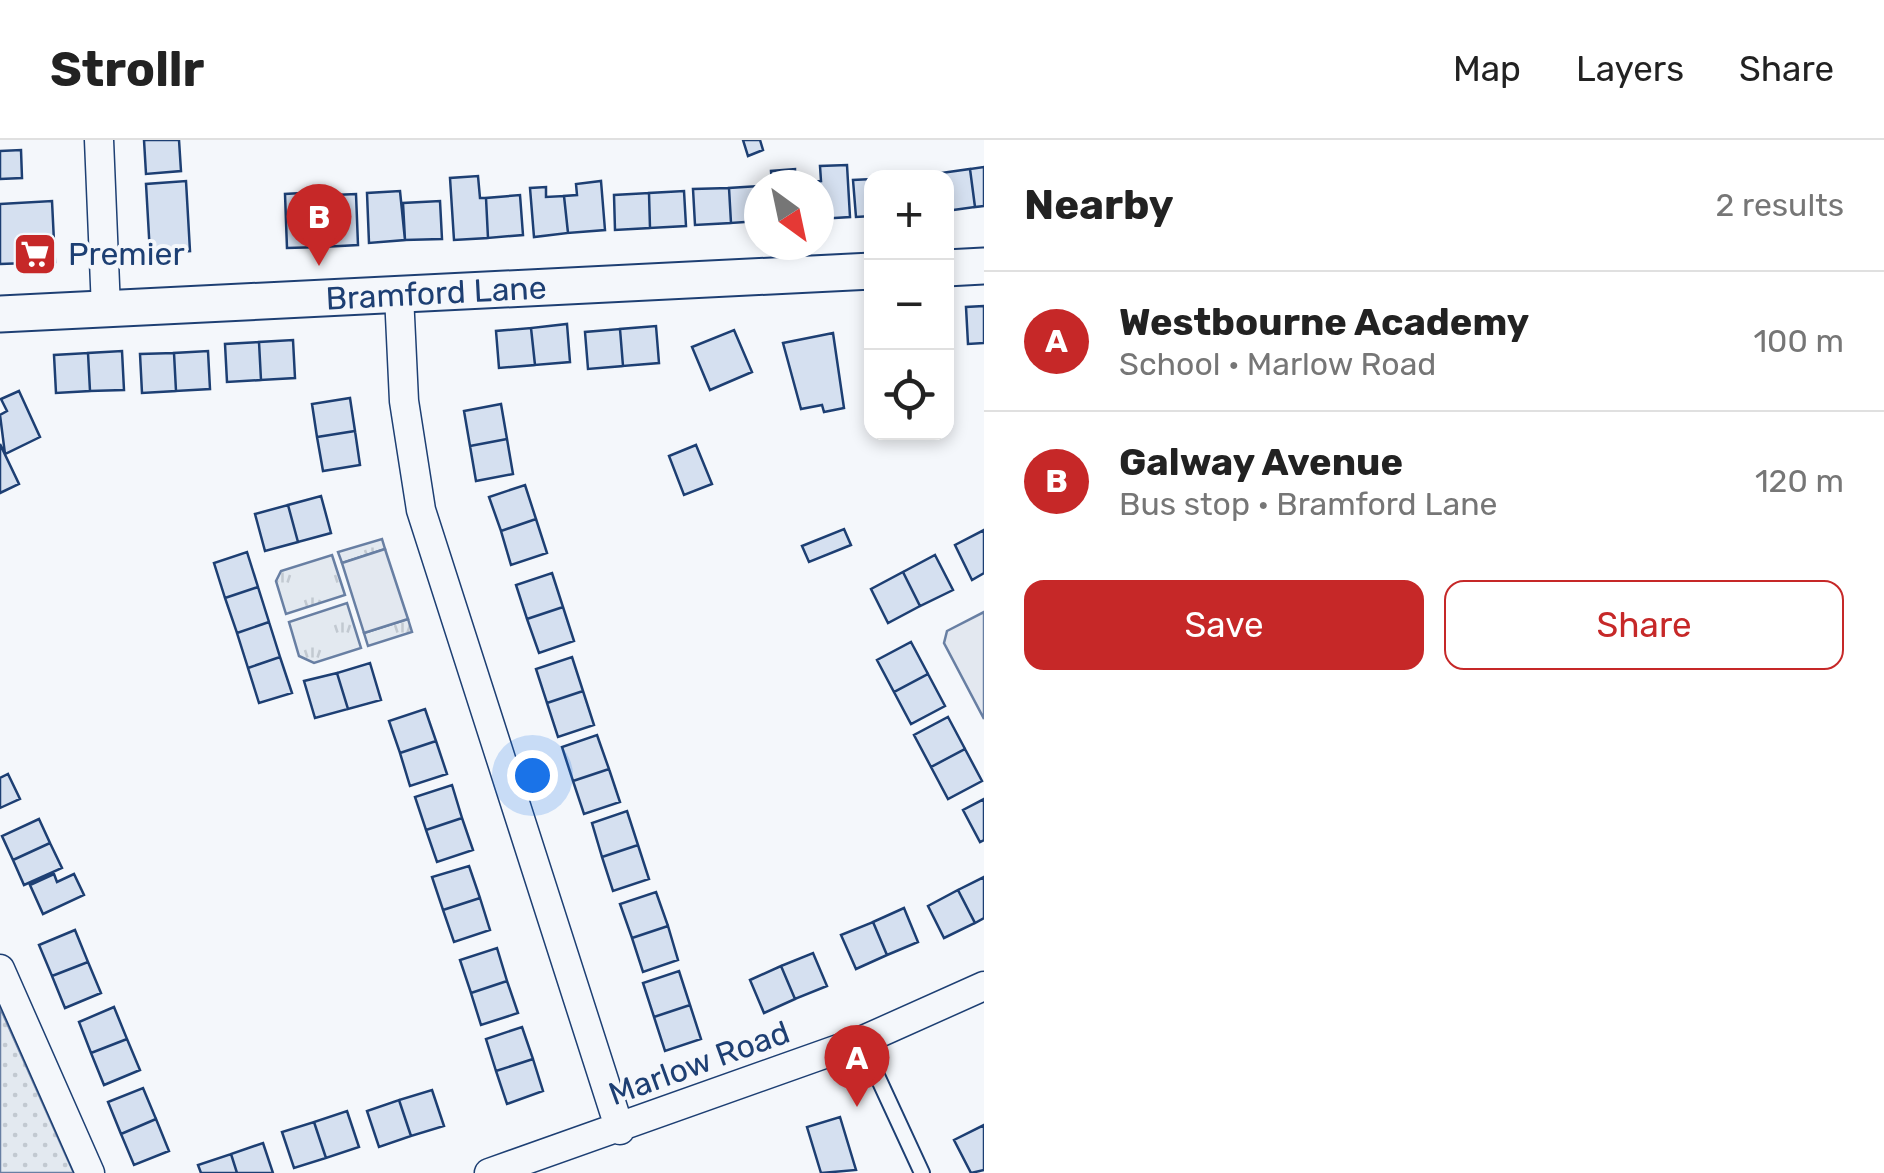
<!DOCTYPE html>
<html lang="en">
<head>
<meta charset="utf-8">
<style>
	body { margin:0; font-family:Rubik,sans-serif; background:#f2f2f2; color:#222 }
	.controls { position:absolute; right:30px; top:30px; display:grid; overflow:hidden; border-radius:20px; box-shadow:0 5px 15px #0003 }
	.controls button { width:90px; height:90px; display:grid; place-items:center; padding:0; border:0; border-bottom:2px solid #e0e0e0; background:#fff; color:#222; font:50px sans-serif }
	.compass { position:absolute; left:744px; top:30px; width:90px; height:90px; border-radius:50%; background:#fff; box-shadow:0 5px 15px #0003; rotate:147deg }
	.you { position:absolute; left:532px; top:635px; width:35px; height:35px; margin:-25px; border:8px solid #fff; border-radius:50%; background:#1a73e8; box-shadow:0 0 0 15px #1a73e833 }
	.badge { display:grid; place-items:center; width:65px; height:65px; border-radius:50%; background:#c62828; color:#fff; font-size:32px; font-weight:700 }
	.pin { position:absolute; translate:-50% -82px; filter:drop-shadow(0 2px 5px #0008) }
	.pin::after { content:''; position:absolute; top:52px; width:35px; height:30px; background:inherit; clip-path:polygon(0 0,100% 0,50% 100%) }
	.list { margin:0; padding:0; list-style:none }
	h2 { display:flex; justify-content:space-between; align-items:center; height:130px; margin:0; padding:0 40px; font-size:42px }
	h2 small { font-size:32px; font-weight:400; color:#767676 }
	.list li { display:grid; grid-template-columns:65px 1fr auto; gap:30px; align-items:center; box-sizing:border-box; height:140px; padding:0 40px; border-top:2px solid #e0e0e0 }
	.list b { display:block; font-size:38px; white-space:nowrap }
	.list p { margin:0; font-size:32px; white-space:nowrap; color:#767676 }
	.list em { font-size:32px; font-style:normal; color:#767676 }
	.actions { display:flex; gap:20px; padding:30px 40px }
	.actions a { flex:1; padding:22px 0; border:2px solid #c62828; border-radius:20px; text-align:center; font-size:35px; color:#c62828 }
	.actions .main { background:#c62828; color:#fff }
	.icon { flex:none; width:55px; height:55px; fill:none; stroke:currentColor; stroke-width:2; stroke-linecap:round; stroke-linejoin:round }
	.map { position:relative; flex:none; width:984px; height:1033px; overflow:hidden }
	header { display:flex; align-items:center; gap:60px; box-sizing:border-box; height:140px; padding:0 50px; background:#fff; border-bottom:2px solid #e0e0e0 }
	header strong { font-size:48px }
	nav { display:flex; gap:55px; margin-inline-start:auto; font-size:35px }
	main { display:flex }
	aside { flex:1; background:#fff }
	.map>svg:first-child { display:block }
</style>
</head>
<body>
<header>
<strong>Strollr</strong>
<nav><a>Map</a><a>Layers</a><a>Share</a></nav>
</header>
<main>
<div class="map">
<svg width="984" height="1033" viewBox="0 0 984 1033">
	<defs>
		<pattern id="grass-tufts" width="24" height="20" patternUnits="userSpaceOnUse" patternTransform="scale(2.5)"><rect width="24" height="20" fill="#e3e9f0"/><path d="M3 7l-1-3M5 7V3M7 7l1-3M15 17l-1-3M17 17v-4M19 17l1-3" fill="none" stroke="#c2c9d1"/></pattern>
		<pattern id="park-dots" width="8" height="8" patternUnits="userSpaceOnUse" patternTransform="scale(2.5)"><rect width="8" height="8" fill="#e3e9f0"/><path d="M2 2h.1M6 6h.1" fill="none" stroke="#c2c9d1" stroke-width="1.8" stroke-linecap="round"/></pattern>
	</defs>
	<rect width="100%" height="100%" fill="#f4f7fb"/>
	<path fill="url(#grass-tufts)" stroke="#687fa3" stroke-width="2.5" d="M 382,399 L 385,409 L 342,423 L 338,412 Z
		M 332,415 L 345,455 L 286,474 L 276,441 L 281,431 Z
		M 347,463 L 361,508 L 314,523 L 299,516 L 289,482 Z
		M 408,479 L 412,492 L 368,506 L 364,493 Z"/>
	<path fill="url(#park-dots)" stroke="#687fa3" stroke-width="2.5" d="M 0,867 L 68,1020 L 74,1033 L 0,1033 Z"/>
	<path fill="#e3e8f0" stroke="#687fa3" stroke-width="2.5" d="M 385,409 L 408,479 L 364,493 L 342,423 Z
		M 984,472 L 984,579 L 944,503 L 947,491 Z"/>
	<path fill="#d5e0f0" stroke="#1d3f73" stroke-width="2.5" d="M 144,0 L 179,0 L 181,31 L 146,34 Z
		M 743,0 L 760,0 L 763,10 L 748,16 Z
		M 21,10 L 22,38 L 0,39 L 0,11 Z
		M 847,25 L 850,77 L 819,79 L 819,45 L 808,42 L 821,41 L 820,26 Z
		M 984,27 L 984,66 L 975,67 L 970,29 Z
		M 795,29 L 795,42 L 808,45 L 772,45 L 771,31 Z
		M 970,29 L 975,67 L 946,71 L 946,38 L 935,38 L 934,34 Z
		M 478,36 L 480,58 L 486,58 L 488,98 L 454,100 L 450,38 Z
		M 872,39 L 872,76 L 856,77 L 853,40 Z
		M 186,41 L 190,111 L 150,114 L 146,44 Z
		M 601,41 L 605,90 L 568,93 L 564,56 L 577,55 L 576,44 Z
		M 759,46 L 759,81 L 731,83 L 729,48 Z
		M 546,47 L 546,57 L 564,56 L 568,93 L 534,97 L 530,48 Z
		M 729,48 L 731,83 L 695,85 L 693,49 Z
		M 400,51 L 405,100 L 369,103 L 367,53 Z
		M 684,51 L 686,86 L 650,88 L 649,53 Z
		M 301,53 L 301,69 L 321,68 L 322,107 L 287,108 L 285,54 Z
		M 649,53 L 650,88 L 615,90 L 614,55 Z
		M 356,54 L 358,105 L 322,107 L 321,68 L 335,67 L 334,55 Z
		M 520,55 L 523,95 L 488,98 L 486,58 Z
		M 52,61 L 55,122 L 0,124 L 0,64 Z
		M 440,61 L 442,99 L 405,100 L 403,63 Z
		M 984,166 L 984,203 L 968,204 L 966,167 Z
		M 567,184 L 570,222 L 535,225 L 531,188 Z
		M 656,186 L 659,223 L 623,226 L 620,189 Z
		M 531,188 L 535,225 L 499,228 L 496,191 Z
		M 620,189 L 623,226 L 588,229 L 585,192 Z
		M 734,190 L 752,232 L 710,250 L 692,207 Z
		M 833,193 L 844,268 L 824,272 L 822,265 L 801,269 L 783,203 Z
		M 293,200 L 295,238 L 261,240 L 259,202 Z
		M 259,202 L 261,240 L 227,242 L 225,204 Z
		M 122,211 L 124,250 L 90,251 L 88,213 Z
		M 208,211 L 210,249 L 176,251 L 174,213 Z
		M 88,213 L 90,251 L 56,253 L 54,215 Z
		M 174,213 L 176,251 L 142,253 L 140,214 Z
		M 19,251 L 40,297 L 5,314 L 0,275 L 7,271 L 1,259 Z
		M 350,258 L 355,291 L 317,297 L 312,264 Z
		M 501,264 L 507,299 L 470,306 L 464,271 Z
		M 355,291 L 360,325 L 323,331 L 317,297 Z
		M 507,299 L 513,334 L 476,341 L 470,306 Z
		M 0,304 L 19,344 L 0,353 Z
		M 696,305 L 712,344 L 684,355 L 669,316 Z
		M 525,345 L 536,379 L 501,391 L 489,357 Z
		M 321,356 L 331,393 L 298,402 L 288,365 Z
		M 288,365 L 298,402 L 265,411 L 255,374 Z
		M 536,379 L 547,413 L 511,425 L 501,391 Z
		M 844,389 L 851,405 L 809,422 L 802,406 Z
		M 984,390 L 984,433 L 972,440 L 955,405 Z
		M 247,412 L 258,447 L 225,458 L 214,423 Z
		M 935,415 L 953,450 L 920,466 L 903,432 Z
		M 903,432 L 920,466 L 888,483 L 871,449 Z
		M 552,433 L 563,467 L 527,479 L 516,445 Z
		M 258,447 L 269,482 L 237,493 L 225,458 Z
		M 563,467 L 574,501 L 539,513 L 527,479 Z
		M 269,482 L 280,517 L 248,528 L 237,493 Z
		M 911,502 L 928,534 L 894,552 L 877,520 Z
		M 280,517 L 292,553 L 259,563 L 248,528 Z
		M 572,517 L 583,551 L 547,563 L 536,529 Z
		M 370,523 L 381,560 L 348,569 L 337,533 Z
		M 337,533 L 348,569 L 315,578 L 304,541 Z
		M 928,534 L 945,566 L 911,584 L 894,552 Z
		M 583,551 L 594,585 L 558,597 L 547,563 Z
		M 425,569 L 436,601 L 400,613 L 389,581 Z
		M 948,577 L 965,609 L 931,627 L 914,595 Z
		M 597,595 L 609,629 L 573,641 L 562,607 Z
		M 436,601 L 447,634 L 410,646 L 400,613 Z
		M 965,609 L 982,641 L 948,659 L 931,627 Z
		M 609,629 L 620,662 L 584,674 L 573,641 Z
		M 8,634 L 20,659 L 0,668 L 0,638 Z
		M 452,645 L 462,678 L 426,690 L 415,657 Z
		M 984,659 L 984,700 L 980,702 L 963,670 Z
		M 627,671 L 638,705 L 602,717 L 592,683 Z
		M 462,678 L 473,710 L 437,722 L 426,690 Z
		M 39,679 L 50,703 L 13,720 L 2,696 Z
		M 50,703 L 62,728 L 24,745 L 13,720 Z
		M 638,705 L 649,739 L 613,751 L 602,717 Z
		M 469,726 L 480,758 L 443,770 L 432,737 Z
		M 54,734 L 57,742 L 74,734 L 84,755 L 43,774 L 30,745 Z
		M 984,737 L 984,778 L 975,783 L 958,750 Z
		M 958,750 L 975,783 L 944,798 L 928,766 Z
		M 656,752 L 668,786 L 632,798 L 620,764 Z
		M 480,758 L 490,790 L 454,802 L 443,770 Z
		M 904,768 L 918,802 L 887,815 L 873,782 Z
		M 873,782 L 887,815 L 856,829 L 841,795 Z
		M 668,786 L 678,820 L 643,832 L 632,798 Z
		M 75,790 L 88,822 L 52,836 L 39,805 Z
		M 497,808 L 507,841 L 471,853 L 460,820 Z
		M 813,813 L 827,846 L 795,859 L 781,826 Z
		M 88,822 L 101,853 L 65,868 L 52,836 Z
		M 781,826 L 795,859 L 764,873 L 750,840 Z
		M 679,831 L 690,865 L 654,877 L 643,843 Z
		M 507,841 L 518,873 L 481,885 L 471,853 Z
		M 690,865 L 701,899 L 665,911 L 654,877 Z
		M 114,867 L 127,899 L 91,913 L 79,882 Z
		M 522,887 L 533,919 L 496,931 L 486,899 Z
		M 127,899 L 140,930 L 104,945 L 91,913 Z
		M 533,919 L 543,951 L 507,964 L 496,931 Z
		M 143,948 L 156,979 L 121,994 L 108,962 Z
		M 432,950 L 444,986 L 411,996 L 399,960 Z
		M 399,960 L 411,996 L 379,1007 L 367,971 Z
		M 347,971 L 359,1007 L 326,1018 L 314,982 Z
		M 840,977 L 856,1030 L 821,1033 L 807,987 Z
		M 156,979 L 169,1011 L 134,1025 L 121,994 Z
		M 314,982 L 326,1018 L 294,1028 L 282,992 Z
		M 984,985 L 984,1030 L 971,1033 L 954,1000 Z
		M 263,1003 L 273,1033 L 237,1033 L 231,1014 Z
		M 231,1014 L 237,1033 L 201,1033 L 198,1025 Z"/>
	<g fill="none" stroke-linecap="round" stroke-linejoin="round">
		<g stroke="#1d3f73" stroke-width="18">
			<path id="service" d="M 861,901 L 922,1033"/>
		</g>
		<g stroke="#1d3f73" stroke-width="31">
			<path id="minor" d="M 99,0 L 106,169
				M 399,155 L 404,261 L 421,370 L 620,990
				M 0,829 L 90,1033
				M 489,1033 L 861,901 L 984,846"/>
		</g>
		<g stroke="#1d3f73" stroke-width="39">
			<path id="tertiary" d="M 946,128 L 984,126
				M 0,174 L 872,131"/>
		</g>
		<use href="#service" stroke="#f4f7fb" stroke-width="14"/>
		<use href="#minor" stroke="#f4f7fb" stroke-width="28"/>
		<use href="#tertiary" stroke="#f4f7fb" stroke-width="35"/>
	</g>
	<defs>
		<g id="supermarket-square" transform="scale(2.25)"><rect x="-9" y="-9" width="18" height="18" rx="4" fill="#c62828" stroke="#f4f7fb"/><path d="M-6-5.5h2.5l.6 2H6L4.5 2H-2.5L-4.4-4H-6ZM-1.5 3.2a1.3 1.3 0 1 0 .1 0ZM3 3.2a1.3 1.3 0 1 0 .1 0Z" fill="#fff"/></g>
	</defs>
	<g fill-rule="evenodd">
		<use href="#supermarket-square" x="35" y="114"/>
	</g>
	<g text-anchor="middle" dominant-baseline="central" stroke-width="8" stroke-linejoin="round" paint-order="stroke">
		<g font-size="32" fill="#1d3f73" stroke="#f4f7fb" text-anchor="start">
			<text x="68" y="114">Premier</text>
		</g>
		<g font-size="32" fill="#1d3f73" stroke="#f4f7fb">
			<text transform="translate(436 153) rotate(-3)">Bramford Lane</text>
			<text transform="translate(699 923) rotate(-20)">Marlow Road</text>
		</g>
	</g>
</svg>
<div class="controls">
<button>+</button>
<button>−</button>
<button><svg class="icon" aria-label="locate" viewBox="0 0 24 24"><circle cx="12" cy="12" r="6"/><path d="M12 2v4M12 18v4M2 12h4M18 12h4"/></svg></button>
</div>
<svg class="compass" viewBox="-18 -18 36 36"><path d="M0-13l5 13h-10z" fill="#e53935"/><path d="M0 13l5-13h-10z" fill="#767676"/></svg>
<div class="you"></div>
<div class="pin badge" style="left:857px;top:967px">A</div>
<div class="pin badge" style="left:319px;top:126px">B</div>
</div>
<aside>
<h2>Nearby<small>2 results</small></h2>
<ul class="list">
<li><span class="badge">A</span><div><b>Westbourne Academy</b><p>School · Marlow Road</p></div><em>100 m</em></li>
<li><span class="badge">B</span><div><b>Galway Avenue</b><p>Bus stop · Bramford Lane</p></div><em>120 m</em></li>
</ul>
<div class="actions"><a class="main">Save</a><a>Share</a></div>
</aside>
</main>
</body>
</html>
